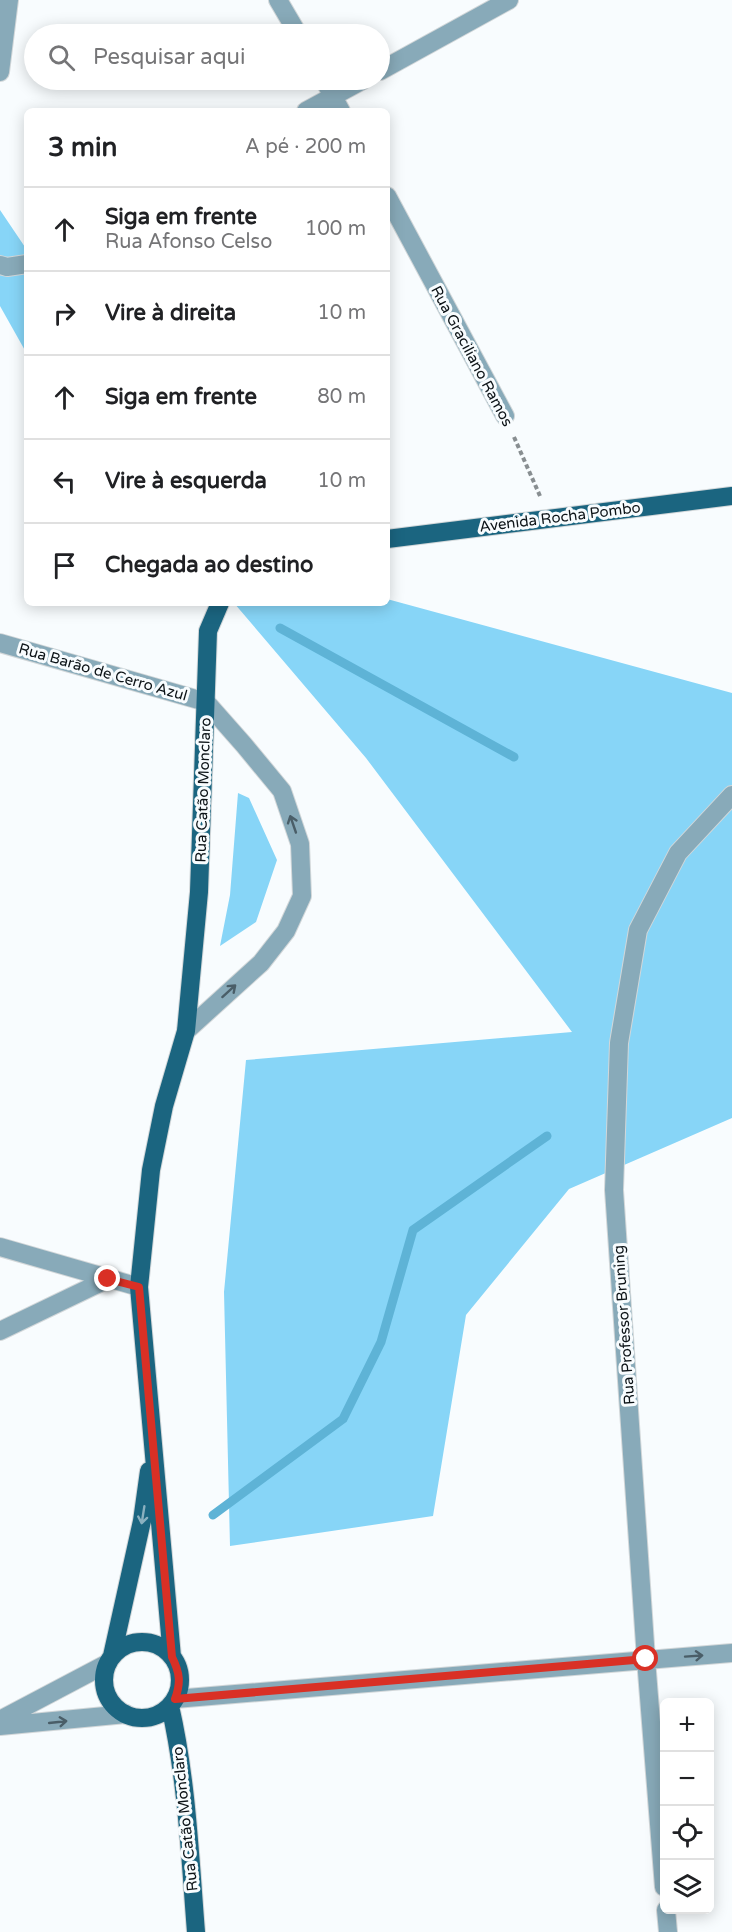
<!DOCTYPE html>
<html lang="pt">
<head>
<meta charset="utf-8">
<style>
	body { margin:0; font-family:"Varela Round",sans-serif; background:#f6f6f6; color:#202124 }
	.controls { position:absolute; right:18px; bottom:18px; display:grid; overflow:hidden; border-radius:9px; box-shadow:0 3px 15px #0003 }
	.controls button { width:54px; height:54px; display:grid; place-items:center; padding:0; border:0; border-bottom:2px solid #e0e0e0; background:#fff; color:#202124; font:30px sans-serif }
	.stop { position:absolute; width:18px; height:18px; margin:-14px; border:4px solid #d93025; border-radius:50%; background:#fff }
	.stop.end { background:#d93025; border-color:#fff; box-shadow:0 2px 6px #0008 }
	.list { margin:0; padding:0; list-style:none }
	h2 { display:flex; justify-content:space-between; align-items:center; height:78px; margin:0; padding:0 24px; font-size:26px }
	h2 small { font-size:20px; font-weight:400; color:#757577 }
	.list li { display:grid; grid-template-columns:39px 1fr auto; gap:18px; align-items:center; box-sizing:border-box; height:84px; padding:0 24px; border-top:2px solid #e0e0e0 }
	.list b { display:block; font-size:22px; white-space:nowrap }
	.list p { margin:0; font-size:20px; white-space:nowrap; color:#757577 }
	.list em { font-size:20px; font-style:normal; color:#757577 }
	.icon { flex:none; width:33px; height:33px; fill:none; stroke:currentColor; stroke-width:2; stroke-linecap:round; stroke-linejoin:round }
	.map { position:relative; flex:none; width:732px; height:1932px; overflow:hidden }
	.search { position:absolute; background:#fff; box-shadow:0 3px 15px #0003; left:24px; top:24px; width:366px; height:66px; display:flex; align-items:center; gap:15px; box-sizing:border-box; padding:0 21px; border-radius:33px; color:#757577; font-size:22px }
	.panel { position:absolute; background:#fff; box-shadow:0 3px 15px #0003; left:24px; top:108px; width:366px; height:498px; border-radius:9px }
	.map>svg:first-child { display:block }
</style>
</head>
<body>
<div class="map">
<svg width="732" height="1932" viewBox="0 0 732 1932">
	<rect width="100%" height="100%" fill="#f8fcfe"/>
	<path fill="#87d5f7" d="M 0,210 L 27,250 L 27,354 L 0,306 Z
		M 387,599 L 732,693 L 732,1118 L 569,1189 L 466,1315 L 433,1516 L 230,1546 L 224,1292 L 246,1060 L 572,1032 L 366,758 L 234,603 L 387,603 Z
		M 238,793 L 249,798 L 277,860 L 256,922 L 220,946 L 230,895 Z"/>
	<g fill="none" stroke-linecap="round" stroke-linejoin="round">
		<path stroke="#5eb3d6" stroke-width="9" d="M 280,628 L 514,757
			M 213,1515 L 343,1419 L 381,1342 L 413,1230 L 547,1136"/>
		<g stroke="#d2d7d9" stroke-width="20">
			<path id="minor" d="M 278,0 L 298,34
				M 380,71 L 509,0
				M 0,72 L 9,0
				M 324,80 L 341,111
				M 306,111 L 363,80
				M 387,196 L 505,416
				M 0,265 L 7,267 L 27,264
				M 0,643 L 206,702 L 244,745 L 282,791 L 300,844 L 302,896 L 286,931 L 261,963 L 186,1031
				M 0,1247 L 139,1287
				M 0,1331 L 108,1279
				M 175,1699 L 732,1653
				M 0,1720 L 108,1663
				M 0,1726 L 126,1714
				M 664,1887 L 646,1659 L 614,1190 L 619,1043 L 638,930 L 678,853 L 732,795
				M 666,1910 L 668,1932"/>
		</g>
		<g stroke="#d2d7d9" stroke-width="20">
			<path id="major" d="M 387,539 L 732,496
				M104 1680a38 38 0 1 1 76 0a38 38 0 1 1-76 0Z
				M 112,1656 L 142,1521 L 149,1471
				M 172,1657 L 139,1287 L 151,1170 L 164,1106 L 186,1031 L 199,892 L 208,631 L 220,603
				M 170,1706 C 187,1780 190,1857 196,1932"/>
		</g>
		<path stroke="#888e91" stroke-width="4" stroke-dasharray="4.5 3" stroke-linecap="butt" d="M 514,437 L 540,496"/>
		<use href="#minor" stroke="#88aab9" stroke-width="18"/>
		<use href="#major" stroke="#1b6580" stroke-width="18"/>
	</g>
	<defs><path id="oneway-shaft" d="M-6 0H5M1.5-3L5.5 0L1.5 3" fill="none" stroke-width="1.6" stroke-linecap="round" stroke-linejoin="round" transform="scale(1.5)"/></defs>
	<g stroke="#4a5e68">
		<use href="#oneway-shaft" transform="translate(293 824) rotate(-109)"/>
		<use href="#oneway-shaft" transform="translate(229 991) rotate(-42)"/>
		<use href="#oneway-shaft" transform="translate(694 1656) rotate(-4)"/>
		<use href="#oneway-shaft" transform="translate(58 1722) rotate(-6)"/>
	</g>
	<use stroke="#8ab0bf" href="#oneway-shaft" transform="translate(143 1515) rotate(99)"/>
	<g fill="none" stroke-linecap="round" stroke-linejoin="round">
		<path stroke="#d93025" stroke-width="8" d="M 108,1279 L 139,1287 L 172,1657 C 180,1673 181,1683 175,1699 L 646,1659"/>
	</g>
	<g text-anchor="middle" dominant-baseline="central" stroke-width="6" stroke-linejoin="round" paint-order="stroke">
		<g font-size="15" fill="#0c1317" stroke="#f8fcfe">
			<text transform="translate(472 356) rotate(62)">Rua Graciliano Ramos</text>
			<text transform="translate(560 517) rotate(-7)">Avenida Rocha Pombo</text>
			<text transform="translate(103 672) rotate(16)">Rua Barão de Cerro Azul</text>
			<text transform="translate(203 790) rotate(-88)">Rua Catão Monclaro</text>
			<text transform="translate(624 1325) rotate(-94)">Rua Professor Bruning</text>
			<text transform="translate(185 1819) rotate(-96)">Rua Catão Monclaro</text>
		</g>
	</g>
</svg>
<div class="controls">
<button>+</button>
<button>−</button>
<button><svg class="icon" aria-label="locate" viewBox="0 0 24 24"><circle cx="12" cy="12" r="6"/><path d="M12 2v4M12 18v4M2 12h4M18 12h4"/></svg></button>
<button><svg class="icon" aria-label="layers" viewBox="0 0 24 24"><path d="M12 4l9 5-9 5-9-5zM3 14l9 5 9-5"/></svg></button>
</div>
<div class="stop" style="left:646px;top:1659px"></div>
<div class="stop end" style="left:108px;top:1279px"></div>
<div class="search"><svg class="icon" aria-label="search" viewBox="0 0 24 24"><circle cx="10" cy="10" r="6"/><path d="M15 15l6 6"/></svg>Pesquisar aqui</div>
<section class="panel">
<h2>3 min<small>A pé · 200 m</small></h2>
<ul class="list">
<li><svg class="icon" aria-label="ahead" viewBox="0 0 24 24"><path d="M12 20V5M6 11l6-6 6 6"/></svg><div><b>Siga em frente</b><p>Rua Afonso Celso</p></div><em>100 m</em></li>
<li><svg class="icon" aria-label="right" viewBox="0 0 24 24"><path d="M7 20v-9h11M14 6l5 5-5 5"/></svg><div><b>Vire à direita</b></div><em>10 m</em></li>
<li><svg class="icon" aria-label="ahead" viewBox="0 0 24 24"><path d="M12 20V5M6 11l6-6 6 6"/></svg><div><b>Siga em frente</b></div><em>80 m</em></li>
<li><svg class="icon" aria-label="left" viewBox="0 0 24 24"><path d="M17 20v-9H6M10 6l-5 5 5 5"/></svg><div><b>Vire à esquerda</b></div><em>10 m</em></li>
<li><svg class="icon" aria-label="arrive" viewBox="0 0 24 24"><path d="M6 21V4h12l-3 4 3 4H6"/></svg><div><b>Chegada ao destino</b></div></li>
</ul>
</section>
</div>
</body>
</html>
